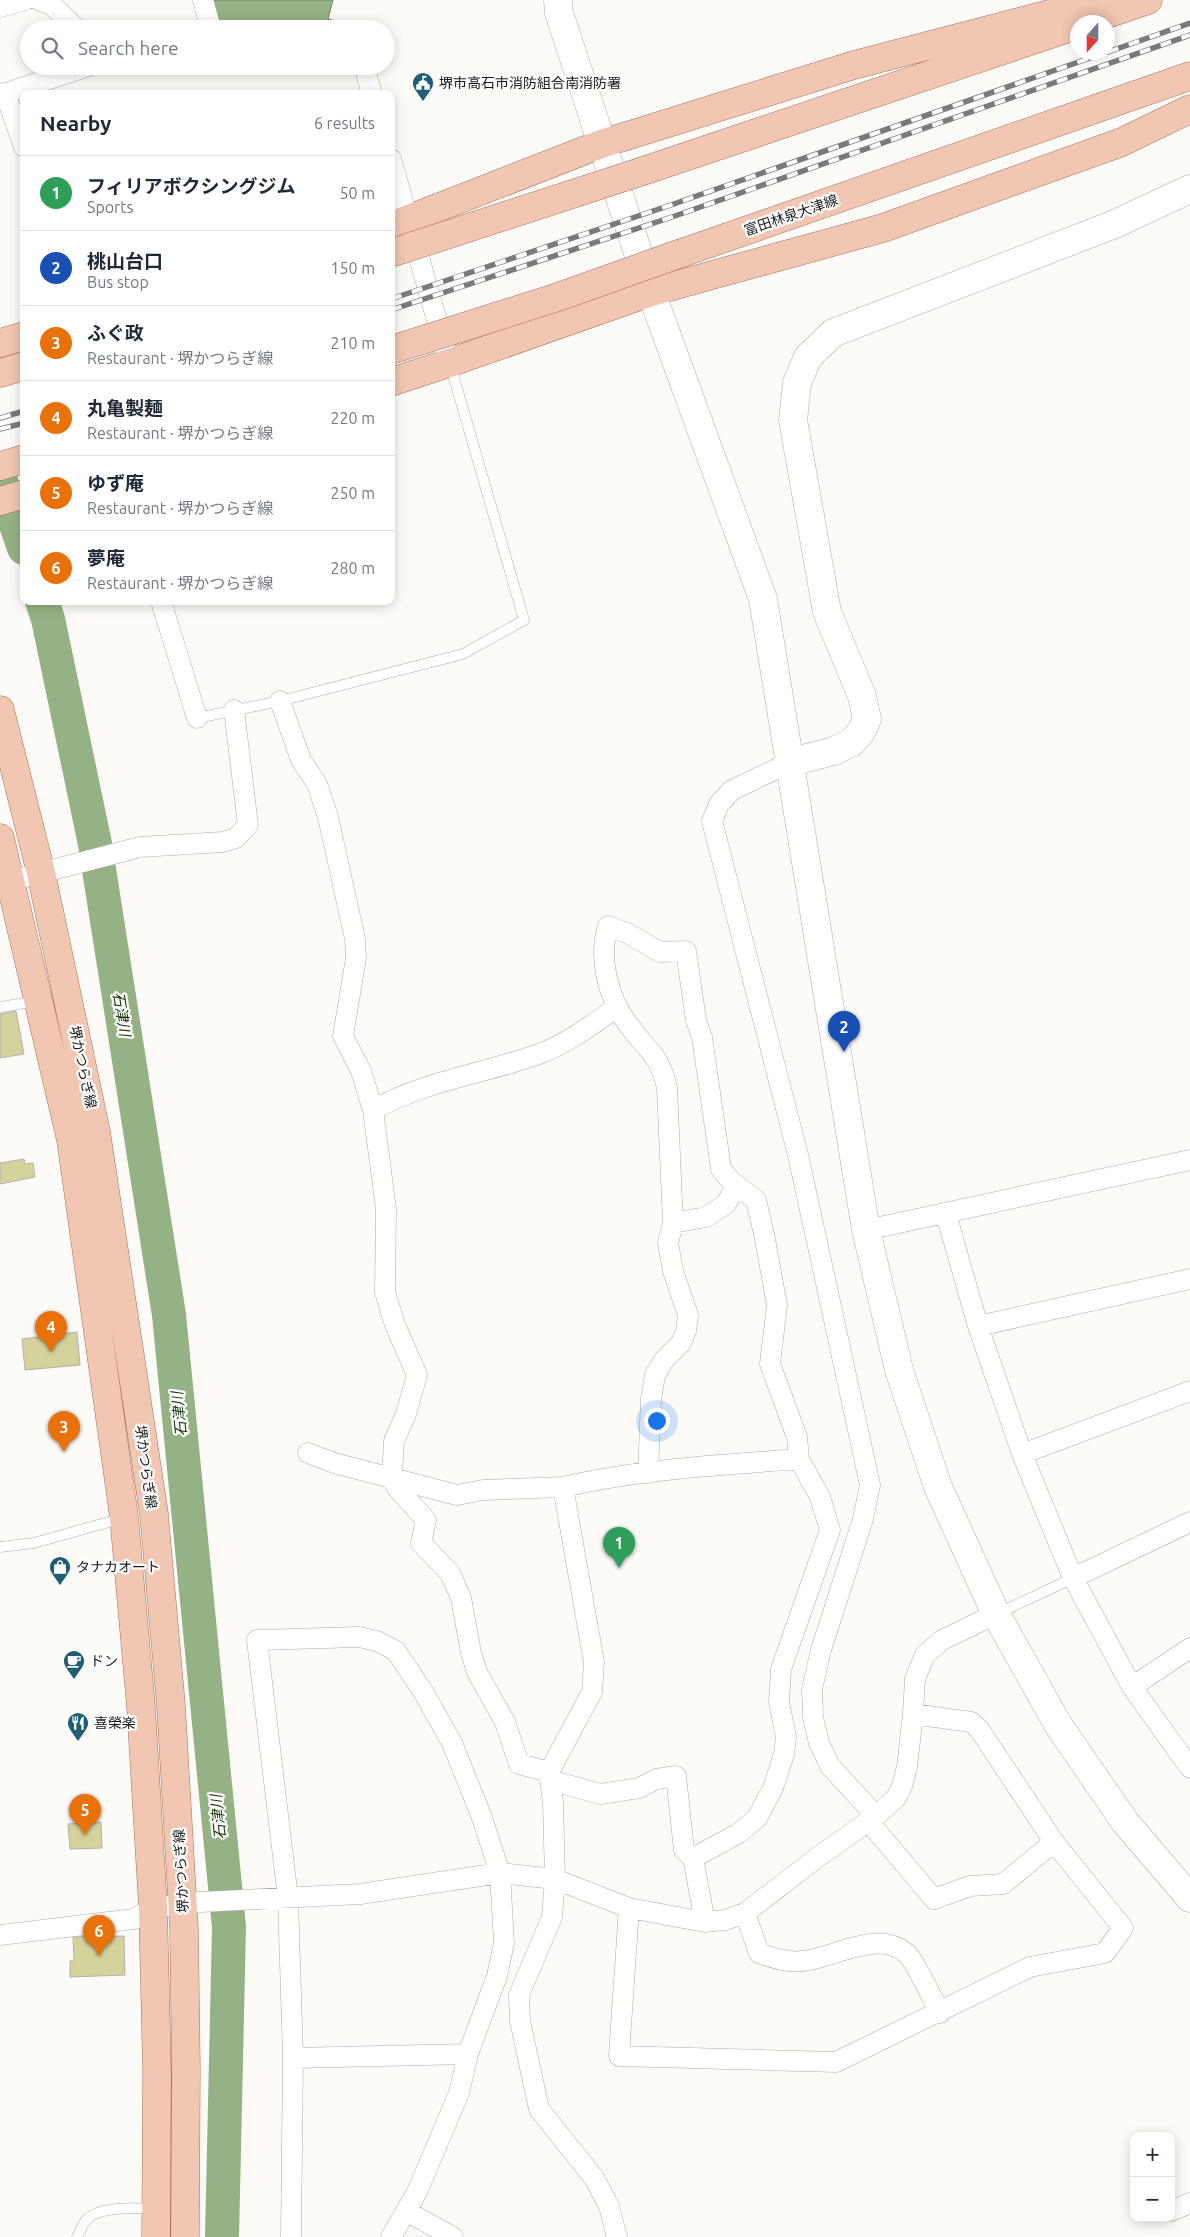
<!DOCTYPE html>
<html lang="en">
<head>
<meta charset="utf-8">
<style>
	body { margin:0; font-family:Ubuntu,"Noto Sans JP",sans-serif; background:#f6f6f7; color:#1f2937 }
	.controls { position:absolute; right:15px; bottom:15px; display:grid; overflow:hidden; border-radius:10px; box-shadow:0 2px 12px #0003 }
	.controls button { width:45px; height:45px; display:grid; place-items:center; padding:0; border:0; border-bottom:1px solid #e0e1e3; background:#fff; color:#1f2937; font:25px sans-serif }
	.compass { position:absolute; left:1070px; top:15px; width:45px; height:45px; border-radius:50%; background:#fff; box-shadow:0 2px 12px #0003; rotate:201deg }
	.you { position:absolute; left:656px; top:1420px; width:18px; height:18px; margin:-12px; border:4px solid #fff; border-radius:50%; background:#1a73e8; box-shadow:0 0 0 8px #1a73e833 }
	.badge { display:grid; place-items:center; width:32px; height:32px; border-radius:50%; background:#1f5e74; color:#fff; font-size:16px; font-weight:700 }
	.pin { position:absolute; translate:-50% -41px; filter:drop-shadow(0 1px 2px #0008) }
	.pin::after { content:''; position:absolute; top:26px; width:18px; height:15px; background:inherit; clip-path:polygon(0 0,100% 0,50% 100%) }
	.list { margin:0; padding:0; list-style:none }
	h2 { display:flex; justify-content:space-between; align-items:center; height:65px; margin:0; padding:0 20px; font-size:21px }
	h2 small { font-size:16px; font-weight:400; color:#747a83 }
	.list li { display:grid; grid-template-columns:32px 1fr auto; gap:15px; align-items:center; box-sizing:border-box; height:75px; padding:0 20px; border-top:1px solid #e0e1e3 }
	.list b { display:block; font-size:19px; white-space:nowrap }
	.list p { margin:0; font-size:16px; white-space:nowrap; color:#747a83 }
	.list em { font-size:16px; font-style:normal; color:#747a83 }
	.icon { flex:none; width:28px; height:28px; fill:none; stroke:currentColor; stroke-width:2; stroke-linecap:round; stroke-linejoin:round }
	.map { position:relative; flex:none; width:1190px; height:2237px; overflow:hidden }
	.search { position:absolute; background:#fff; box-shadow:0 2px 12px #0003; left:20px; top:20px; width:375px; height:55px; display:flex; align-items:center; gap:12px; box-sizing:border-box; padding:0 18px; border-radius:28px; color:#747a83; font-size:19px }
	.panel { position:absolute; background:#fff; box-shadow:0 2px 12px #0003; left:20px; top:90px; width:375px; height:515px; border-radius:10px }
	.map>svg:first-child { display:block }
</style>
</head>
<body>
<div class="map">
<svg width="1190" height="2237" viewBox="0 0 1190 2237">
	<rect width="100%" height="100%" fill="#fdfbf8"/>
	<path fill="#94b285" stroke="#6f8464" d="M 211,0 L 333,0 L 328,19 L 355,26 L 356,29 L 218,29 Z"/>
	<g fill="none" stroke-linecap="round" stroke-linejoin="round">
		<path stroke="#94b285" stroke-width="34" d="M 0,478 L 24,548
			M 42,601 L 48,619 L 95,844 L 169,1315 L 229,1927 L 222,2237"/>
	</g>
	<path fill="#d5d39c" stroke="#b1b1ae" d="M 16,1011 L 24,1054 L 0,1058 L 0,1014 Z
		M 24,1159 L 25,1164 L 33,1163 L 35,1177 L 0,1184 L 0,1163 Z
		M 77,1332 L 80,1365 L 25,1370 L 22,1339 Z
		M 101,1822 L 102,1848 L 70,1849 L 68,1824 Z
		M 124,1936 L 125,1975 L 70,1977 L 70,1961 L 74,1961 L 73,1937 Z"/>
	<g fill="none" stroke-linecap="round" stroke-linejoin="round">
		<g stroke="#adaba9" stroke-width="11">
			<path id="lane" d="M 197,718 L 280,701 L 463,654 L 524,620 L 450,364
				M 0,1007 L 37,1001
				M 0,1547 L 34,1543 L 123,1518
				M 997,1614 L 1073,1578
				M 77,2237 C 80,2233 81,2227 84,2223 C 95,2205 137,2208 156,2209"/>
		</g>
		<g stroke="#adaba9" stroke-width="21">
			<path id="street" d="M 38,0 L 52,5 L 77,29
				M 203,0 L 211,29
				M 0,7 L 25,0
				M 364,66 L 372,94
				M 5,93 L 24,147
				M 0,95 L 89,66
				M 391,159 L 449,363
				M 161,601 L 197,718
				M 280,701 L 301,760 L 317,784 L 328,817 L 355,939 L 356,958 L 343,1036 L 361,1071 L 373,1110 L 386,1209 L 385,1292 L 395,1325 L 417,1375 L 406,1414 L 394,1441 L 392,1478 L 397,1488 L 426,1520 L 421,1543 L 450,1573 L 461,1598 L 471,1653 L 477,1672 L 505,1722 L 519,1764 L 549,1772
				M 791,762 L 732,790 L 719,804 L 712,821 L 798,1155 L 870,1485 L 863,1519 L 821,1650 L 812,1689 L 813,1717 L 819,1743 L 830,1766 L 876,1816
				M 10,881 L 140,847 L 223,842 L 236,838 L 248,825 L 234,710
				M 373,1110 C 427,1080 483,1074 539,1054 C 568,1043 592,1025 617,1007
				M 946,1214 L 978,1326 L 1022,1454 L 1073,1578 L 1132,1687 L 1190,1768
				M 673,1223 L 706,1217 L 726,1204 L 736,1186
				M 866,1230 L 1190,1160
				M 978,1326 L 1190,1279
				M 308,1453 L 334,1463 L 457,1495 L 483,1490 L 563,1487
				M 1022,1454 L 1190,1391
				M 648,1473 L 651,1399 L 655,1375 L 664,1360 L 681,1343 L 686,1331 L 688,1315 L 673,1271 L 668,1243 L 673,1223 L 667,1088 C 660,1054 646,1050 628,1024 C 608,998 598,958 608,926 L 627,933 L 660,952 L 686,951 L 696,1020 L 702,1037 L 721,1169 L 731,1181 L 756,1200 L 764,1234 L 777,1305 L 770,1364 L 797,1437 L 799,1459 L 820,1497 L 830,1530 L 781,1669 L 779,1702 L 786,1737 L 784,1754 L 773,1788 L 757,1818 L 739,1833 L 693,1858 L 705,1922
				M 1073,1578 L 1190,1522
				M 1132,1687 L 1190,1648
				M 550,1780 L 600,1794 L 639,1788 L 656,1779 L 676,1776 L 684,1850 L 693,1858
				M 869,1822 L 934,1899 L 970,1886 L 1003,1884 L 1054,1842
				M 629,1908 L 619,2056 L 836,2062 L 1030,1967 L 1105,1953 L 1123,1928 L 1054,1842 L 979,1729 L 971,1722 L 913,1714
				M 745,1913 L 759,1953 C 773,1958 788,1963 803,1961 C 834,1958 878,1929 906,1953 C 914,1959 934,2002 940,2013
				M 0,1935 L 134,1919 L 153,1908 L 200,1902 L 360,1894 L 500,1873 L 555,1879 L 629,1908 L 672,1916 L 705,1922 L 725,1920 L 745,1913 L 818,1857 L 876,1816 L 896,1798 L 902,1786 L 907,1767 L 913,1714 L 915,1679 L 925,1655 L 942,1640 L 996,1614
				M 293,2058 L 468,2054
				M 406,2211 L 453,2237
				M 1171,2211 L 1190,2203
				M 291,2237 L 293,2058 L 288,1898 L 257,1640 L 359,1637 L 377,1641 L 396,1651 L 424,1693 L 452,1743 L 481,1815 L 500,1873 L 504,1943 L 497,1976 L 468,2054 L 459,2093 L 417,2192 L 391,2237
				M 617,2237 L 609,2206 L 594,2178 L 539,2109 L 520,2021 L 519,1995 L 552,1917 L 555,1879 L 553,1802 L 549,1772 L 592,1692 L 594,1662 L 563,1487 C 640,1469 721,1465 799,1459"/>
		</g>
		<g stroke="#adaba9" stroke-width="29">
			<path id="secondary" d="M 558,0 L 559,13 L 651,292 L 763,599 L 866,1230 L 899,1370 L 938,1487 L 996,1614 L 1057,1723 L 1125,1822 L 1190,1898
				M 791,762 L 834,751 L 851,743 L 861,732 L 867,719 L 862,696 L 827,612 L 793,420 L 797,383 L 808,357 L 833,333 L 1115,224 L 1190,189"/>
		</g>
		<g stroke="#a0715a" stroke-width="29">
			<path id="primary" d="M 1084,22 L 1148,0
				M 643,171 L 1078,25
				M 391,226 L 601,144 L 854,65 L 1103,0
				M 673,256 L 1190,76
				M 0,343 L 24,336
				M 0,373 L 24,366
				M 391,382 L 449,363 L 651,292 L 883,228 L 1122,142 L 1190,109
				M 0,466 L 24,459
				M 0,501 L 24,494
				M 0,710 L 41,873 L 96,1132 L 154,1514 L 171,1705 L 184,1929 L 186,2068 L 185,2237
				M 0,838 L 71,1140 L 124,1517 L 141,1707 L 153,1908 L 157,2072 L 156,2237"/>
		</g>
		<use href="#lane" stroke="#fff" stroke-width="10"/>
		<use href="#street" stroke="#fff" stroke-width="20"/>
		<use href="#secondary" stroke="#fff" stroke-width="28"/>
		<use href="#primary" stroke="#f1c6b2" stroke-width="28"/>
		<g stroke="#7b7a78" stroke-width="5.5">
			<path id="rail" d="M 1108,52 L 1190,23
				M 391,299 L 668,206 L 1107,52
				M 391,310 L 672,217 L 1190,35
				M 0,418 L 24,411
				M 0,429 L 24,423"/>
		</g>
		<use href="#rail" stroke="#fff" stroke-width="4" stroke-dasharray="11" stroke-linecap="butt"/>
		<g stroke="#a0715a" stroke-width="29" stroke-linecap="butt">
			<path id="primary-bridge" d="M 391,253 L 643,171
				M 391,350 L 558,297 L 673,256"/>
		</g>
		<use href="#primary-bridge" stroke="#f1c6b2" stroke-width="28"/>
	</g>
	<defs>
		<g id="civic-pin" transform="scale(1.125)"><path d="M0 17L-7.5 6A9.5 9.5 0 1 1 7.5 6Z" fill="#1f5e74" stroke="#fff"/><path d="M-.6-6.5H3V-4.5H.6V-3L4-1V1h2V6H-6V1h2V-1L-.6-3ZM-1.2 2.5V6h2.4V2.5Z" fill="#fff"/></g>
		<g id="shop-pin" transform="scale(1.125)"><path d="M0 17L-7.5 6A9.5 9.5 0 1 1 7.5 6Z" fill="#1f5e74" stroke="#fff"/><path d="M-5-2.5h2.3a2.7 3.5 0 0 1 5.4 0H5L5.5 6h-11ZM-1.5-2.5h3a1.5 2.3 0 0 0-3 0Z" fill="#fff"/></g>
		<g id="cafe-pin" transform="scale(1.125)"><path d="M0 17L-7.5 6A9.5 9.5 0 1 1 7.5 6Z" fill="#1f5e74" stroke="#fff"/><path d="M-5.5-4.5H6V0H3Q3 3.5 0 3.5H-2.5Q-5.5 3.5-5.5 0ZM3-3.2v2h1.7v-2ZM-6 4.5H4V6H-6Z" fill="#fff"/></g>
		<g id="restaurant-pin" transform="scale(1.125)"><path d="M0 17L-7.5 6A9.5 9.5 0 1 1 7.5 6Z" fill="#1f5e74" stroke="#fff"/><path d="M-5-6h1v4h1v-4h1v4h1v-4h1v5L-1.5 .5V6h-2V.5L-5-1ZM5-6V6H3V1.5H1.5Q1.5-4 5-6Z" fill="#fff"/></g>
	</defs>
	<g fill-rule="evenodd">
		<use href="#civic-pin" x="423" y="83"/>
		<use href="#shop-pin" x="60" y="1567"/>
		<use href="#cafe-pin" x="74" y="1661"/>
		<use href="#restaurant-pin" x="78" y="1723"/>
	</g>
	<g text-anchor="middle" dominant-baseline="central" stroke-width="4.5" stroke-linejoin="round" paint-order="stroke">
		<g font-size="14" fill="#191918" stroke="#fff" text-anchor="start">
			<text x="439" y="83">堺市高石市消防組合南消防署</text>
			<text x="76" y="1567">タナカオート</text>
			<text x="90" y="1661">ドン</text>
			<text x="94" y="1723">喜榮楽</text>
		</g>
		<g font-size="14" fill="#191918" stroke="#fff">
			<text transform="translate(791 215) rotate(-19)">富田林泉大津線</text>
			<text transform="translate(83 1067) rotate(78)">堺かつらぎ線</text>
			<text transform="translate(146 1467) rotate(82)">堺かつらぎ線</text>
			<text transform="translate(181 1871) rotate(-93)">堺かつらぎ線</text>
		</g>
		<g font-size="15" font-style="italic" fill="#163302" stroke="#fff">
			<text transform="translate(122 1014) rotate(81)">石津川</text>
			<text transform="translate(179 1414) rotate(-96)">石津川</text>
			<text transform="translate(218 1817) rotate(-96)">石津川</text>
		</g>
	</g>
</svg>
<div class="controls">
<button>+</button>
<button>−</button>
</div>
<svg class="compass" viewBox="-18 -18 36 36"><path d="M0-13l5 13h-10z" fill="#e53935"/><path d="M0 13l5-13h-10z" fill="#747a83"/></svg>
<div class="you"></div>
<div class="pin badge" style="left:619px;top:1568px;background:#2e9e5b">1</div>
<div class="pin badge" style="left:844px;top:1052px;background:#1a4fb4">2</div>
<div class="pin badge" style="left:64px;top:1452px;background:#e8710a">3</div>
<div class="pin badge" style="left:51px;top:1352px;background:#e8710a">4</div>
<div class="pin badge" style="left:85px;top:1835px;background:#e8710a">5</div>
<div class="pin badge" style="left:99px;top:1956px;background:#e8710a">6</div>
<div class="search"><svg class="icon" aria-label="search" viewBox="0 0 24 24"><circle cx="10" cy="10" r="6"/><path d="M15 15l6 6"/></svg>Search here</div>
<section class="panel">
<h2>Nearby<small>6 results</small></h2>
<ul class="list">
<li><span class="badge" style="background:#2e9e5b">1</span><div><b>フィリアボクシングジム</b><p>Sports</p></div><em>50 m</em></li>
<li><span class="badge" style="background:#1a4fb4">2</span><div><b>桃山台口</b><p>Bus stop</p></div><em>150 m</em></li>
<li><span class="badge" style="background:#e8710a">3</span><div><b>ふぐ政</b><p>Restaurant · 堺かつらぎ線</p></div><em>210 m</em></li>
<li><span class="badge" style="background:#e8710a">4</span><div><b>丸亀製麺</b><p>Restaurant · 堺かつらぎ線</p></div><em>220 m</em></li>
<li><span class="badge" style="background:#e8710a">5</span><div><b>ゆず庵</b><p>Restaurant · 堺かつらぎ線</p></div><em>250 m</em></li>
<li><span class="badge" style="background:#e8710a">6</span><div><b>夢庵</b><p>Restaurant · 堺かつらぎ線</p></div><em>280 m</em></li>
</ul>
</section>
</div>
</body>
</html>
